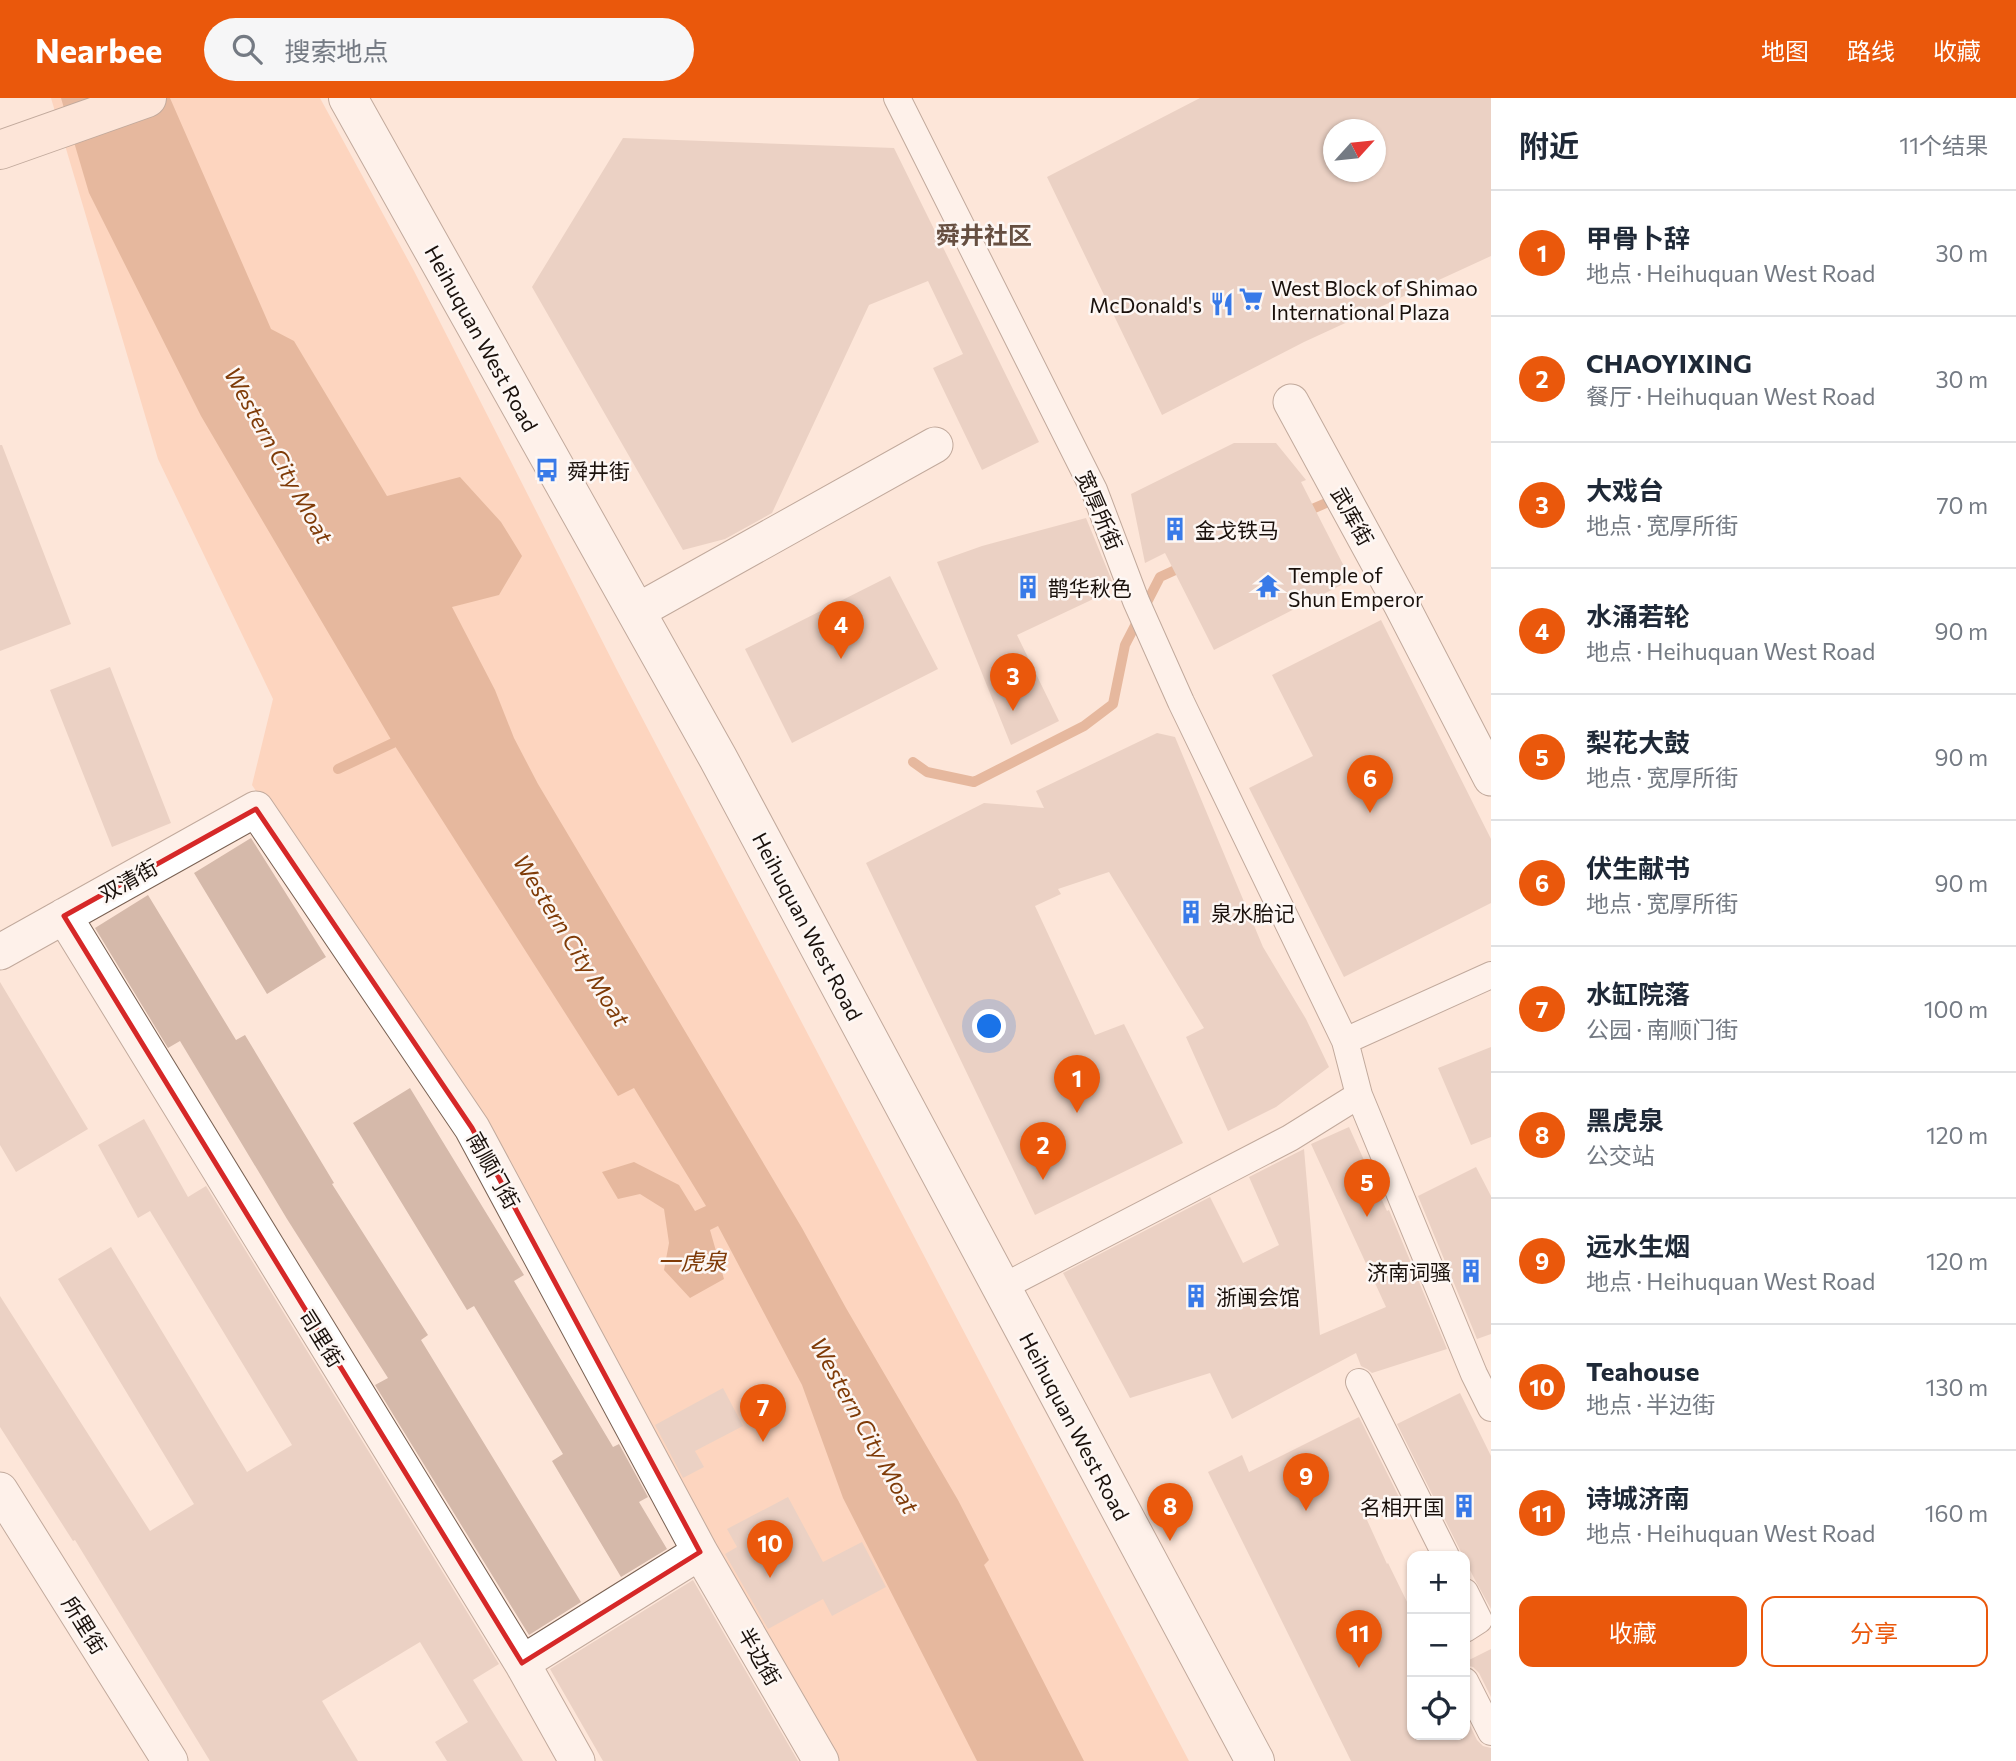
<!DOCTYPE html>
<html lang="zh">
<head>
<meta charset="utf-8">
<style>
	body { margin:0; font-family:Commissioner,"Noto Sans SC",sans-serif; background:#f6f6f7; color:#1f2937 }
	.controls { position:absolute; right:21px; bottom:21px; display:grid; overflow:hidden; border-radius:14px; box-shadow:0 2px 5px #0004 }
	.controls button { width:63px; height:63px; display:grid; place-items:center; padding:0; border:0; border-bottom:2px solid #e0e1e3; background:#fff; color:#1f2937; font:35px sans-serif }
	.compass { position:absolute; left:1323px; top:21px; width:63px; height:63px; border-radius:50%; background:#fff; box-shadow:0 2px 5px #0004; rotate:63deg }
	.you { position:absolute; left:990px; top:929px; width:24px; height:24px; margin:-18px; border:5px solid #fff; border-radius:50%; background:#1a73e8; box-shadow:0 0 0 10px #1a73e833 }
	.badge { display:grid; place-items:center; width:46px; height:46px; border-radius:50%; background:#ea580c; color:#fff; font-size:23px; font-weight:700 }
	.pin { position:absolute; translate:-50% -58px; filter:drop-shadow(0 2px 4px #0008) }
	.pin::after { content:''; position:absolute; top:37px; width:24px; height:21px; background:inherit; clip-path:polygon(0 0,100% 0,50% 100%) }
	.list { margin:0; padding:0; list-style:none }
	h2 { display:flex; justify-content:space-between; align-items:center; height:91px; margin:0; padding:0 28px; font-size:30px }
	h2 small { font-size:23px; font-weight:400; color:#747a83 }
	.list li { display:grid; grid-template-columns:46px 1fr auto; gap:21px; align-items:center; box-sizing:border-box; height:126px; padding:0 28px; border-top:2px solid #e0e1e3 }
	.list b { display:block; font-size:26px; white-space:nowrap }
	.list p { margin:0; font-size:23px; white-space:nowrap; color:#747a83 }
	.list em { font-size:23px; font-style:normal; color:#747a83 }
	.actions { display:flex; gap:14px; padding:21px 28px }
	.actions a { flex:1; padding:16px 0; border:2px solid #ea580c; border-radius:14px; text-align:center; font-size:24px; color:#ea580c }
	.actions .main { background:#ea580c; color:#fff }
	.icon { flex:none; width:38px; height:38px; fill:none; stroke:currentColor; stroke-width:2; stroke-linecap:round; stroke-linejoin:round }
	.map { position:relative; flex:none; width:1491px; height:1663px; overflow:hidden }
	header { display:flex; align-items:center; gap:42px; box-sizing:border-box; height:98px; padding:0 35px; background:#ea580c; color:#fff }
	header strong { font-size:33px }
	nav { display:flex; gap:38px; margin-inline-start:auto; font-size:24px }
	.search { width:490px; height:63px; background:#f6f6f7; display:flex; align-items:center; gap:18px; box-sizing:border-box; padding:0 24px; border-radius:38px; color:#747a83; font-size:26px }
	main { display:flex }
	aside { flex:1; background:#fff }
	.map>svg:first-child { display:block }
</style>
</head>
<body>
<header>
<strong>Nearbee</strong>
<div class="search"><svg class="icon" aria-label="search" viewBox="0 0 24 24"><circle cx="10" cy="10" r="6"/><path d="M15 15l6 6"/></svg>搜索地点</div>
<nav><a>地图</a><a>路线</a><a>收藏</a></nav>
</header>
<main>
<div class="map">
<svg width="1491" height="1663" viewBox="0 0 1491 1663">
	<rect width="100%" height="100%" fill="#fde6d9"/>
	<path fill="#fcc1a0" d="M 51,0 L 320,0 L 414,173 L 618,574 L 1189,1663 L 832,1663 L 484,1029 L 252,687 L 273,601 L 158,361 Z"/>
	<path fill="#ca8257" d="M 61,0 L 170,0 L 271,231 L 294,243 L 387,398 L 460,379 L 501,424 L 522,458 L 499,497 L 452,509 L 495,592 L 514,640 L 538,686 L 802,1130 L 846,1210 L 958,1402 L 989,1462 L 984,1467 L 1084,1663 L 977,1663 L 843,1400 L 802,1287 L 718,1128 L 710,1132 L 724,1181 L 690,1200 L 664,1172 L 669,1145 L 664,1111 L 640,1096 L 618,1101 L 602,1074 L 634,1064 L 679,1087 L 695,1113 L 706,1108 L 634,990 L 618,998 L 393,645 L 201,318 L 89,95 Z"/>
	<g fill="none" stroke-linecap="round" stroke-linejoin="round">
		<path stroke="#ca8257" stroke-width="10" d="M 1303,415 L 1326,405
			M 913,664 L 927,674 L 974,684 L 1084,628 L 1113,606 L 1125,547 L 1160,479 L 1184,468
			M 338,671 L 393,645"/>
	</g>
	<path fill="#d5b9aa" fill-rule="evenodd" d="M 1200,0 L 1491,0 L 1491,158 L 1304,244 L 1162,317 L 1047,79 ZM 1334,32 L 1376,32 L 1376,74 L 1334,74 Z
		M 623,40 L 894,50 L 1039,344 L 982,372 L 933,270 L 963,256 L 928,183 L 869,207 L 772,415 L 725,441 L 683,452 L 532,189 Z
		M 1234,345 L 1276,345 L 1306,382 L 1301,384 L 1351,482 L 1214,552 L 1165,455 L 1145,465 L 1131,396 Z
		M 0,347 L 2,347 L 71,526 L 0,553 Z
		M 1086,420 L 1112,483 L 1104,496 L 1017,537 L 1059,623 L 1011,647 L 937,464 L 982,448 Z
		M 890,478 L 938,571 L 792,645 L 745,551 Z
		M 1381,522 L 1491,741 L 1491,805 L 1344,879 L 1249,690 L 1313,658 L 1272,577 Z
		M 110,569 L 171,725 L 112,749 L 50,592 Z
		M 1157,635 L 1175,639 L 1263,849 L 1306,921 L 1329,969 L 1276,1009 L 1228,1033 L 1186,939 L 1204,930 L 1109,774 L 1058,791 L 1061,796 L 1035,808 L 1095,937 L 1124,926 L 1183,1045 L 1035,1117 L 866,765 L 984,705 L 1044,710 L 1036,693 Z
		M 251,740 L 326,859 L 267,896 L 194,775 Z
		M 148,797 L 236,942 L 245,937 L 334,1085 L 332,1086 L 428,1237 L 421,1242 L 581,1504 L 529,1537 L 375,1287 L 388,1280 L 287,1121 L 180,943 L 168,950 L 95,830 Z
		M 0,884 L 88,1031 L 16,1074 L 0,1047 Z
		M 1491,949 L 1491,1039 L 1471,1047 L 1438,970 Z
		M 410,990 L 524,1177 L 514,1183 L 613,1349 L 619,1346 L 648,1399 L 639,1404 L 667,1451 L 621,1479 L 552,1363 L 563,1356 L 474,1208 L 467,1212 L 353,1025 Z
		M 144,1021 L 188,1099 L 206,1088 L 499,1566 L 473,1582 L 523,1663 L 447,1663 L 435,1644 L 468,1624 L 420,1544 L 322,1603 L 358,1663 L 210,1663 L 75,1442 L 73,1443 L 0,1329 L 0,1198 L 150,1433 L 194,1406 L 58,1181 L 111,1149 L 247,1374 L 292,1347 L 150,1113 L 138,1120 L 98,1047 Z
		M 1349,1029 L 1387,1113 L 1389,1112 L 1447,1251 L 1372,1275 L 1367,1271 L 1361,1268 L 1356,1255 L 1232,1321 L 1210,1275 L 1130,1300 L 1063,1175 L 1210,1099 L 1243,1165 L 1279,1147 L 1249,1079 L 1304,1051 L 1320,1237 L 1386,1209 L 1311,1046 Z
		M 1476,1069 L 1491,1098 L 1491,1236 L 1477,1241 L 1418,1098 Z
		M 723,1290 L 743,1328 L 695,1353 L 704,1369 L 683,1380 L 655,1327 Z
		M 1460,1295 L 1491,1358 L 1491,1511 L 1475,1482 L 1465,1462 L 1465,1458 L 1463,1458 L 1397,1326 Z
		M 1359,1319 L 1402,1405 L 1367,1422 L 1387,1466 L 1388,1465 L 1412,1514 L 1412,1637 L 1465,1637 L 1465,1617 L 1477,1642 L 1483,1648 L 1491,1650 L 1491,1663 L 1351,1663 L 1208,1374 L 1242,1357 L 1249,1374 Z
		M 788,1399 L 823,1464 L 862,1444 L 886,1489 L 832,1518 L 823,1501 L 768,1531 L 725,1456 L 737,1449 L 727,1431 Z
		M 693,1482 L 798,1663 L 603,1663 L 550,1571 Z
		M 1491,1551 L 1491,1599 L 1479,1575 L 1473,1569 L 1465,1567 L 1465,1564 Z"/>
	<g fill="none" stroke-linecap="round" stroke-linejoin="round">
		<g stroke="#796153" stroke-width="28">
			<path id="pedestrian" d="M 897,0 L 1094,392 L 1136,503 L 1181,604 L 1345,943 L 1359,997 L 1290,1040 L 1001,1190
				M 1345,943 L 1491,877
				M 1359,997 L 1474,1276 L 1491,1310
				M 1359,1284 L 1446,1458
				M 1465,1494 L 1479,1522 L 1465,1531
				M 1465,1583 L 1491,1634"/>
		</g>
		<g stroke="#796153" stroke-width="37">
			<path id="minor" d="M 1291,304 L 1401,506 L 1491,680
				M 636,514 L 935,347
				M 64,818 L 522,1565 L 577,1663
				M 0,854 L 256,711 L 472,1030 L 700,1454 L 821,1663
				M 0,1392 L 170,1663
				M 522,1565 L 700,1454"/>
		</g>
		<g stroke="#796153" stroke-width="40">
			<path id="tertiary" d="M 348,0 L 718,660 L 1255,1663"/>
		</g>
		<g stroke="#796153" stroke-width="40">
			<path id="secondary" d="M 0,52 L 147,0"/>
		</g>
		<use href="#pedestrian" stroke="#fff" stroke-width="26"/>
		<use href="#minor" stroke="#fff" stroke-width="35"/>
		<use href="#tertiary" stroke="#fff" stroke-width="38"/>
		<use href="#secondary" stroke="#fce4d7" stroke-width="38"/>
	</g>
	<path d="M0 0H1491V1663H0ZM 256,711 L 472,1030 L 700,1454 L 522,1565 L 64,818 Z" fill="#fde6d9" fill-opacity=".55" fill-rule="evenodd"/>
	<path fill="none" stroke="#d62828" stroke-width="5" stroke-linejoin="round" d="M 256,711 L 472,1030 L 700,1454 L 522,1565 L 64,818 Z"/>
	<defs>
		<g id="supermarket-bare" transform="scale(1.89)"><path d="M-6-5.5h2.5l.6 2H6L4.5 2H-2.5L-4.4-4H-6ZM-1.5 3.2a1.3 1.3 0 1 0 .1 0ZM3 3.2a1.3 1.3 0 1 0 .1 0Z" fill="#397ae8" stroke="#fdf7f4" stroke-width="2.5" paint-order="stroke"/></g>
		<g id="restaurant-bare" transform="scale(1.89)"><path d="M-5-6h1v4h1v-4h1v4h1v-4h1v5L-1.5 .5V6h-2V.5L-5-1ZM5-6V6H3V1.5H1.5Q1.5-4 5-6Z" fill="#397ae8" stroke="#fdf7f4" stroke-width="2.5" paint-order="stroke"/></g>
		<g id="bus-bare" transform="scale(1.89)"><path d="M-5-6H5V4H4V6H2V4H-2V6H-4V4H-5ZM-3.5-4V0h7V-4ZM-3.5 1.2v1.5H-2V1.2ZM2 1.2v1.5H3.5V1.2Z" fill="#397ae8" stroke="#fdf7f4" stroke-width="2.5" paint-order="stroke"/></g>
		<g id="building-bare" transform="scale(1.89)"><path d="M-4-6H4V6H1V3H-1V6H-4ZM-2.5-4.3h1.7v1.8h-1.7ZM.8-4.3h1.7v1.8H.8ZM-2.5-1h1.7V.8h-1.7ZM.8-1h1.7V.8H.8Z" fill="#397ae8" stroke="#fdf7f4" stroke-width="2.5" paint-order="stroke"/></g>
		<g id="temple-bare" transform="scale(1.89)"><path d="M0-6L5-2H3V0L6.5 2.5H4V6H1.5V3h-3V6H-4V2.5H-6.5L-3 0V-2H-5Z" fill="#397ae8" stroke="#fdf7f4" stroke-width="2.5" paint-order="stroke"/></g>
	</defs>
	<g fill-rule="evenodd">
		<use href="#supermarket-bare" x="1251" y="201"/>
		<use href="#restaurant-bare" x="1222" y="206"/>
		<use href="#bus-bare" x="547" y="372"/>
		<use href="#building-bare" x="1175" y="431"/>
		<use href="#temple-bare" x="1268" y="488"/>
		<use href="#building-bare" x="1028" y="489"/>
		<use href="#building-bare" x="1191" y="814"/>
		<use href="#building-bare" x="1471" y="1173"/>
		<use href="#building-bare" x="1196" y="1198"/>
		<use href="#building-bare" x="1464" y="1408"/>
	</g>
	<g text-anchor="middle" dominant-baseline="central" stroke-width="5" stroke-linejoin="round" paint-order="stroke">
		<g font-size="21" fill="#1a110c" stroke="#fdf7f4" text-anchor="start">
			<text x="1271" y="189">West Block of Shimao<tspan x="1271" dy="24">International Plaza</tspan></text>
			<text x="1202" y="206" text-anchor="end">McDonald's</text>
			<text x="567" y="372">舜井街</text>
			<text x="1195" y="431">金戈铁马</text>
			<text x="1288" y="476">Temple of<tspan x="1288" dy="24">Shun Emperor</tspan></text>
			<text x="1048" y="489">鹊华秋色</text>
			<text x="1211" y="814">泉水胎记</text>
			<text x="1451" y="1173" text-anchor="end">济南词骚</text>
			<text x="1216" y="1198">浙闽会馆</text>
			<text x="1444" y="1408" text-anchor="end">名相开国</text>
		</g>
		<g font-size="21" fill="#1a110c" stroke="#fdf7f4">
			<text transform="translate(482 240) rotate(61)">Heihuquan West Road</text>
			<text transform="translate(1100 412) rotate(67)">宽厚所街</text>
			<text transform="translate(1353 418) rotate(61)">武库街</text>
			<text transform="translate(128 782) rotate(-29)">双清街</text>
			<text transform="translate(808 828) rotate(62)">Heihuquan West Road</text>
			<text transform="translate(494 1072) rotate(61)">南顺门街</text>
			<text transform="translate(322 1240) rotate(58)">司里街</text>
			<text transform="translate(1075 1328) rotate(62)">Heihuquan West Road</text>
			<text transform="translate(85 1527) rotate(58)">所里街</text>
			<text transform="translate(760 1558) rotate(60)">半边街</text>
		</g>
		<g font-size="23" font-style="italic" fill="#7f3b08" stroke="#fdf7f4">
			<text transform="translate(279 357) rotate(61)">Western City Moat</text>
			<text transform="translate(572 842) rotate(58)">Western City Moat</text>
			<text x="692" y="1163">一虎泉</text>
			<text transform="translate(865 1327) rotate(61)">Western City Moat</text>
		</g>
		<g font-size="24" font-weight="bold" fill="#664f41" stroke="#fdf7f4">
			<text x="984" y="136">舜井社区</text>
		</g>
	</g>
</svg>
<div class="controls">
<button>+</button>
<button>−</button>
<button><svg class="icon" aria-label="locate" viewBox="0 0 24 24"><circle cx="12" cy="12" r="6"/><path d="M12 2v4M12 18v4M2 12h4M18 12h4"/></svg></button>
</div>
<svg class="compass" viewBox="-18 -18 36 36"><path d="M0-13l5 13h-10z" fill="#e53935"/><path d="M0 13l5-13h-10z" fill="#747a83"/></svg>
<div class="you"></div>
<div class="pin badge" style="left:1077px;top:1015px">1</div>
<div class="pin badge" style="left:1043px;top:1082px">2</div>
<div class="pin badge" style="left:1013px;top:613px">3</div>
<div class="pin badge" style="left:841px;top:561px">4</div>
<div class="pin badge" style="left:1367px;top:1119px">5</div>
<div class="pin badge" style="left:1370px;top:715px">6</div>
<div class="pin badge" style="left:763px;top:1344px">7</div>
<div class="pin badge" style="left:1170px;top:1443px">8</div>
<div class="pin badge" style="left:1306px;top:1413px">9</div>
<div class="pin badge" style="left:770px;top:1480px">10</div>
<div class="pin badge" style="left:1359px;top:1570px">11</div>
</div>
<aside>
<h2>附近<small>11个结果</small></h2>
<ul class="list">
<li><span class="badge">1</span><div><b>甲骨卜辞</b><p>地点 · Heihuquan West Road</p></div><em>30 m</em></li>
<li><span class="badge">2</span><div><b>CHAOYIXING</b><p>餐厅 · Heihuquan West Road</p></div><em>30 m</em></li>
<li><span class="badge">3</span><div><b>大戏台</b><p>地点 · 宽厚所街</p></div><em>70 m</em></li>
<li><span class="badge">4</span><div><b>水涌若轮</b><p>地点 · Heihuquan West Road</p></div><em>90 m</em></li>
<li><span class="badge">5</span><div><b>梨花大鼓</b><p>地点 · 宽厚所街</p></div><em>90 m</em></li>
<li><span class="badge">6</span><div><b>伏生献书</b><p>地点 · 宽厚所街</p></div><em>90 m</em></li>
<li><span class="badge">7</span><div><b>水缸院落</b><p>公园 · 南顺门街</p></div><em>100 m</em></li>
<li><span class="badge">8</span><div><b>黑虎泉</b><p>公交站</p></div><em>120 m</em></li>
<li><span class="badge">9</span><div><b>远水生烟</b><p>地点 · Heihuquan West Road</p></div><em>120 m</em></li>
<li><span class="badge">10</span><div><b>Teahouse</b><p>地点 · 半边街</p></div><em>130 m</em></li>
<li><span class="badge">11</span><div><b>诗城济南</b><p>地点 · Heihuquan West Road</p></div><em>160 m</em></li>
</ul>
<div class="actions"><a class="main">收藏</a><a>分享</a></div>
</aside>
</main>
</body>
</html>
